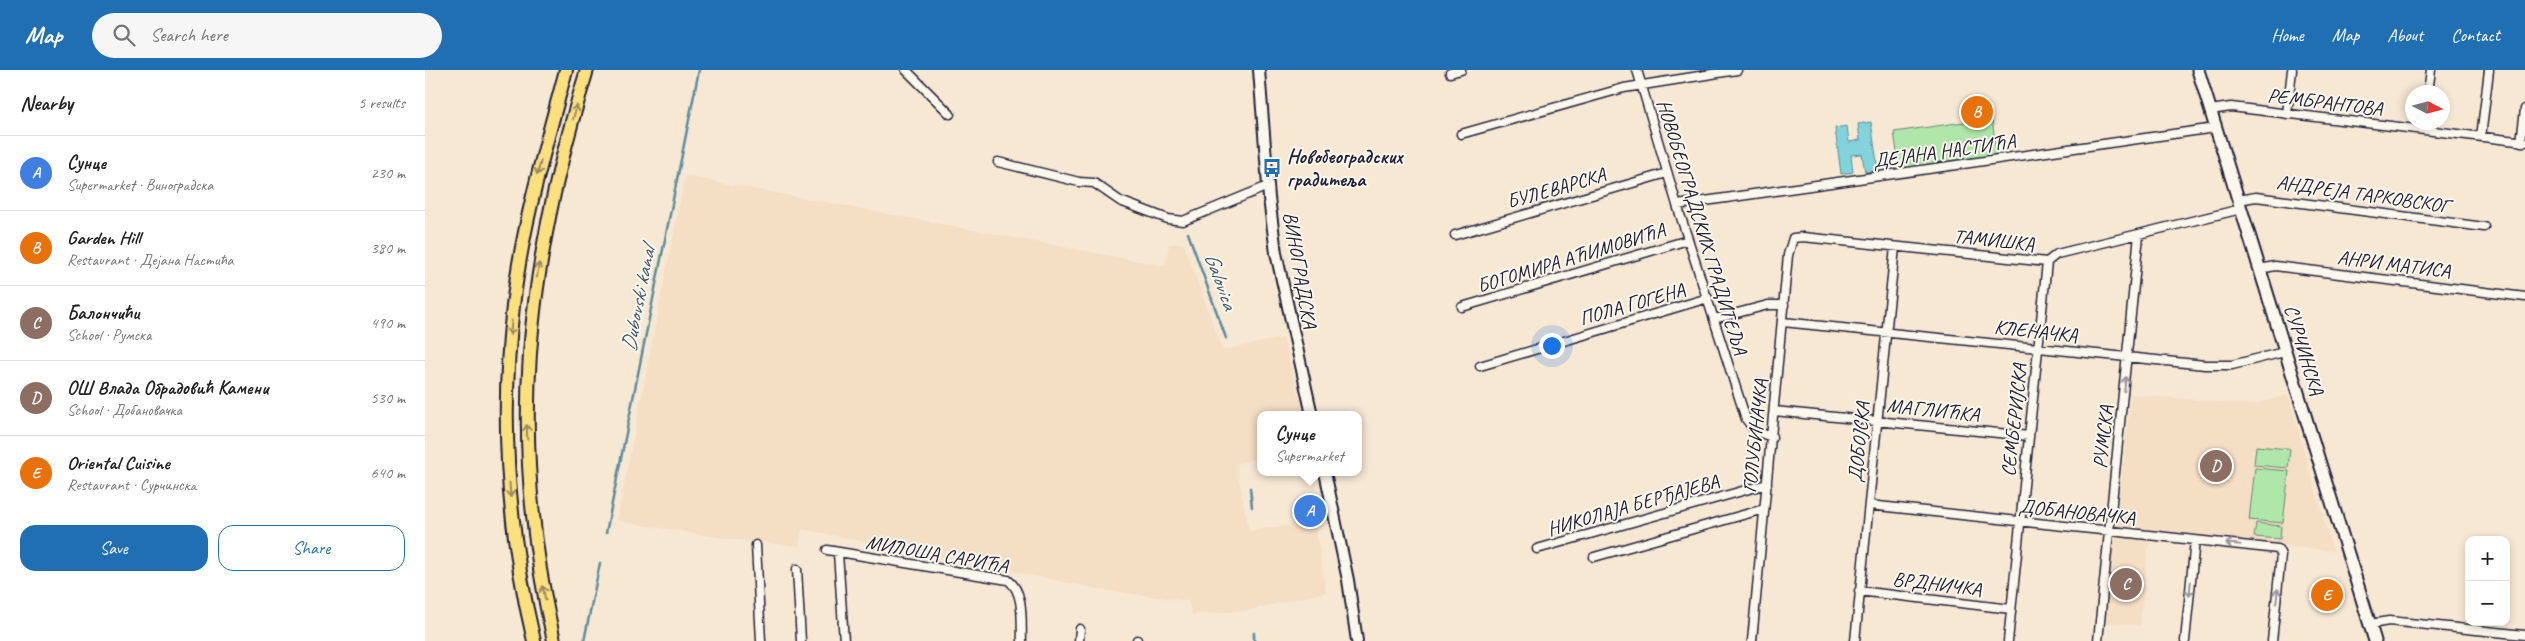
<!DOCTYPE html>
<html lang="en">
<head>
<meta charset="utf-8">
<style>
	body { margin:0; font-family:Caveat,sans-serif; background:#f6f6f6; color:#222 }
	.controls { position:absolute; right:15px; bottom:15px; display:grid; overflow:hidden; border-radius:10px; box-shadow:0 2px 8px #0003 }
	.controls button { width:45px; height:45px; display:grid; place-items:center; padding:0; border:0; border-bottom:1px solid #e0e0e0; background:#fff; color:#222; font:25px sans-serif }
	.compass { position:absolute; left:1980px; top:15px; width:45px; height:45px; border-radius:50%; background:#fff; box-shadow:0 2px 8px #0003; rotate:96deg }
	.you { position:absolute; left:1126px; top:275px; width:18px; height:18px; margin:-12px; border:4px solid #fff; border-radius:50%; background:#1a73e8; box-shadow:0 0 0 8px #1a73e833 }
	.badge { display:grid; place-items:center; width:32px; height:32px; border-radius:50%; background:#1f6fb2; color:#fff; font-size:16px; font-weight:700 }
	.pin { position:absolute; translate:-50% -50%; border:2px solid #fff; box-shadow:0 1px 5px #0006 }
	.popup { position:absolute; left:832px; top:341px; width:105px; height:65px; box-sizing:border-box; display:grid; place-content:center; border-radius:10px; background:#fff; filter:drop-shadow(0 1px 4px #0005); font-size:16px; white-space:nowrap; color:#767676 }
	.popup b { font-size:19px; color:#222 }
	.popup::after { content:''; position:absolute; left:50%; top:100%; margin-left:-10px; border:10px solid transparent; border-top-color:#fff }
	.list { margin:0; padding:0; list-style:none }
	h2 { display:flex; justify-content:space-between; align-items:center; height:65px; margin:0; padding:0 20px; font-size:21px }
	h2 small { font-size:16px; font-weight:400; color:#767676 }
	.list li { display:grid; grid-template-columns:32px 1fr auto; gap:15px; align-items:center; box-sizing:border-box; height:75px; padding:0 20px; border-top:1px solid #e0e0e0 }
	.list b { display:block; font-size:19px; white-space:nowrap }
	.list p { margin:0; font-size:16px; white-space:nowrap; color:#767676 }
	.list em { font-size:16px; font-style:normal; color:#767676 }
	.actions { display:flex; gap:10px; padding:15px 20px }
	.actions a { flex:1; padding:11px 0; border:1px solid #1f6fb2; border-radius:15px; text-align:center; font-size:18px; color:#1f6fb2 }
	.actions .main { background:#1f6fb2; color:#fff }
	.icon { flex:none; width:28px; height:28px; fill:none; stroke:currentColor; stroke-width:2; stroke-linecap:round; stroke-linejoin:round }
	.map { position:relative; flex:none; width:2100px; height:571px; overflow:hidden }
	header { display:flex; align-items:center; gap:30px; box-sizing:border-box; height:70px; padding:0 25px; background:#1f6fb2; color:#fff }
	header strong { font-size:24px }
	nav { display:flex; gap:28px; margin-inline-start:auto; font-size:18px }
	.search { width:350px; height:45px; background:#f6f6f6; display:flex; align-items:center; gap:12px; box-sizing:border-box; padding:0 18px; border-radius:28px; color:#767676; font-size:19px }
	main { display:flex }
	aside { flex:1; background:#fff }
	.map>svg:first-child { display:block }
</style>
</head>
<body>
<header>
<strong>Map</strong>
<div class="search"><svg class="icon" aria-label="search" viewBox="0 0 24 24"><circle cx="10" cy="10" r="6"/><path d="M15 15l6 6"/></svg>Search here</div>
<nav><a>Home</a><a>Map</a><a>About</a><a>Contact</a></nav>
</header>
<main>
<aside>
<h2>Nearby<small>5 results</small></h2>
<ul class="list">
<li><span class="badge" style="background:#3f7fe0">A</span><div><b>Сунце</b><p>Supermarket · Виноградска</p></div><em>230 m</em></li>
<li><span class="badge" style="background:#e8710a">B</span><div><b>Garden Hill</b><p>Restaurant · Дејана Настића</p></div><em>380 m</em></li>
<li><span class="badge" style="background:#8d6e63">C</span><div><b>Балончићи</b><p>School · Румска</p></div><em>490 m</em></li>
<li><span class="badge" style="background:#8d6e63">D</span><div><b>ОШ Влада Обрадовић Камени</b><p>School · Добановачка</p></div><em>530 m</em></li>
<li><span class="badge" style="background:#e8710a">E</span><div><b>Oriental Cuisine</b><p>Restaurant · Сурчинска</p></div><em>640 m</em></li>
</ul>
<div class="actions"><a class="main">Save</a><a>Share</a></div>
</aside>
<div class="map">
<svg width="2100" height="571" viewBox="0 0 2100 571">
	<rect width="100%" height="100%" fill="#f7e8d4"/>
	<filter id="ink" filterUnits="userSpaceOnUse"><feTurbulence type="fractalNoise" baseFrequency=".02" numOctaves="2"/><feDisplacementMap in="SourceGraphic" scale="10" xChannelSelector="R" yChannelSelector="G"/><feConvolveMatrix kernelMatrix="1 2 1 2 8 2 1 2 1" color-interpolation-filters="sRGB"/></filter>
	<g filter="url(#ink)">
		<path fill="#f4dec4" d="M 260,106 L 740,196 L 744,174 L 758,173 L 798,280 L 858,268 L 879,345 L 836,345 L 836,387 L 811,394 L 824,461 L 890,452 L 901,522 L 825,540 L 767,545 L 763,531 L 679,520 L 377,459 L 374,476 L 305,469 L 192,451 Z
			M 1706,324 L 1826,335 L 1863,325 L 1908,481 L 1691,458 Z
			M 1697,468 L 1724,470 L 1715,556 L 1678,552 L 1686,476 L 1692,469 Z"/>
		<path fill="#afe7aa" stroke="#688472" d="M 1567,48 L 1572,88 L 1475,102 L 1469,62 Z
			M 1831,376 L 1865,379 L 1863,398 L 1829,395 Z
			M 1830,398 L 1864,401 L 1858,453 L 1824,450 Z
			M 1831,453 L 1856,456 L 1855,469 L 1829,467 Z"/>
		<path fill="#82d3dc" stroke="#5c8c9c" d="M 1446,52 L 1453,100 L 1440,102 L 1437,84 L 1426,85 L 1428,102 L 1416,104 L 1410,58 L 1422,56 L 1424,72 L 1435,70 L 1433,54 Z"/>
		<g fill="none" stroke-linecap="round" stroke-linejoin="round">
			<path stroke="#5c8c9c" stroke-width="2.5" d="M 763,163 L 801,268
				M 825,418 L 827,437
				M 181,463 L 274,0
				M 829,563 L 829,571
				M 159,571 L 175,493"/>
			<g stroke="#22223b" stroke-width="11">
				<path id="minor" d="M 481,0 L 525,44
					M 1212,0 L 1252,135 L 1321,349 L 1330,361 L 1347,367
					M 1025,3 L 1036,0
					M 2003,22 L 2006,0
					M 1785,40 L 1806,37 L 2100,72
					M 1862,44 L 1867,0
					M 1036,64 L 1199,18 L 1312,0
					M 2056,67 L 2064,0
					M 2096,72 L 2100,39
					M 573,92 L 654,112 L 669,113 L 695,131 L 743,149 L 758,151 L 843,116
					M 1813,130 L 1831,127 L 2059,157
					M 1252,135 L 1790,58
					M 1030,165 L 1242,103
					M 1835,199 L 1850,196 L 2100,227
					M 1037,237 L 1263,170
					M 1289,249 L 1343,235 L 1359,235
					M 1358,252 L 1780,295 L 1807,295 L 1859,282
					M 1055,296 L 1283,228
					M 1349,341 L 1604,366
					M 1444,435 L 1853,479 L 1856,485 L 1847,571
					M 331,475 L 336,571
					M 1112,479 L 1342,414
					M 402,480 L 583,510 C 600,522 596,552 597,571
					M 413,483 L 419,571
					M 1169,487 L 1339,439
					M 372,499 L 376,571
					M 1434,521 L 1586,539
					M 1945,554 L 1964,551 L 2100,565
					M 654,571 L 655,559
					M 712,571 L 712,570
					M 1327,571 L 1363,185 L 1368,168 L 1378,167 L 1622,192 L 1632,184 L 1816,139
					M 1430,571 L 1470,177
					M 1583,571 L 1622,192
					M 1673,571 L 1714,165
					M 1760,571 L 1770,470"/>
			</g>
			<g stroke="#22223b" stroke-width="14">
				<path id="tertiary" d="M 834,0 L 844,128 L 851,183 L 887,345
					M 900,402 L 923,510 L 932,571"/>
			</g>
			<g stroke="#22223b" stroke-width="15">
				<path id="secondary" d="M 1773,0 L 1950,571"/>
			</g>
			<g stroke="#22223b" stroke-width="16">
				<path id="trunk" d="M 109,571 C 83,462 75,348 88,236 C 97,156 120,78 141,0
					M 129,571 C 82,367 101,198 162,0"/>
			</g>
			<use href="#minor" stroke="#fbf7ec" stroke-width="8"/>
			<use href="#tertiary" stroke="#fbf7ec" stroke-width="10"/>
			<use href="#secondary" stroke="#fbf7ec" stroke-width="11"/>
			<use href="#trunk" stroke="#fbe080" stroke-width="12"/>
		</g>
		<defs><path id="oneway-shaft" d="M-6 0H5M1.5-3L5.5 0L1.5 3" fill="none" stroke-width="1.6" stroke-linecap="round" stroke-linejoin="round" transform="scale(1.25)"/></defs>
		<g stroke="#998a61">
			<use href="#oneway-shaft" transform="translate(150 42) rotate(-75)"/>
			<use href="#oneway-shaft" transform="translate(114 98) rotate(104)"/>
			<use href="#oneway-shaft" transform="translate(113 200) rotate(-81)"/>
			<use href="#oneway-shaft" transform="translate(86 258) rotate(95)"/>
			<use href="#oneway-shaft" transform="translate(102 362) rotate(-92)"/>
			<use href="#oneway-shaft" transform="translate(85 420) rotate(86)"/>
			<use href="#oneway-shaft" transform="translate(119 523) rotate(-102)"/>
		</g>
		<g stroke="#99979c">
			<use href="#oneway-shaft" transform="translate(1700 314) rotate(-84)"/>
			<use href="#oneway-shaft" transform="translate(1808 474) rotate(-174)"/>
			<use href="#oneway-shaft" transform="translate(1765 519) rotate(96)"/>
			<use href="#oneway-shaft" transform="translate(1852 526) rotate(-84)"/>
		</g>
	</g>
	<defs>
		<g id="bus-bare" transform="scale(1.5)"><path d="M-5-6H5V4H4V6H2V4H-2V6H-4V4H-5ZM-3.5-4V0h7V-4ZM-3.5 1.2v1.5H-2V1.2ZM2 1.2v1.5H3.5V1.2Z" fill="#1f6fb2" stroke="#fbf7ec" stroke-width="2.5" paint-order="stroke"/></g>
	</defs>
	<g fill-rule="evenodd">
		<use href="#bus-bare" x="847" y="98"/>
	</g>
	<g text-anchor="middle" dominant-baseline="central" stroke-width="4" stroke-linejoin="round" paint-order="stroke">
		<g font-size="20" fill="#22223b" stroke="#fbf7ec">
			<text transform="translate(1900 32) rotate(7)">РЕМБРАНТОВА</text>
			<text transform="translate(1519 81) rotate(-8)">ДЕЈАНА НАСТИЋА</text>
			<text transform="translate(1131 118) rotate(-16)">БУЛЕВАРСКА</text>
			<text transform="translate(1938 124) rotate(8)">АНДРЕЈА ТАРКОВСКОГ</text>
			<text transform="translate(1277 157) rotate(73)">НОВОБЕОГРАДСКИХ ГРАДИТЕЉА</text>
			<text transform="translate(1569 170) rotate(6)">ТАМИШКА</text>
			<text transform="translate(1146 188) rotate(-17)">БОГОМИРА АЋИМОВИЋА</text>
			<text transform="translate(1969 194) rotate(7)">АНРИ МАТИСА</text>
			<text transform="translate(875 200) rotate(80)">ВИНОГРАДСКА</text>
			<text transform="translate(1207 234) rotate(-16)">ПОЛА ГОГЕНА</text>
			<text transform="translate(1611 261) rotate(6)">КЛЕНАЧКА</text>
			<text transform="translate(1879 280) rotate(73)">СУРЧИНСКА</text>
			<text transform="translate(1508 340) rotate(6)">МАГЛИЋКА</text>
			<text transform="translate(1589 350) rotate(-84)">СЕМБЕРИЈСКА</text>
			<text transform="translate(1330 366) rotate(-84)">ГОЛУБИНАЧКА</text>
			<text transform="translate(1678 367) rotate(-84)">РУМСКА</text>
			<text transform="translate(1434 372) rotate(-84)">ДОБОЈСКА</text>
			<text transform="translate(1208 435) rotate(-16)">НИКОЛАЈА БЕРЂАЈЕВА</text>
			<text transform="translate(1652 442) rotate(6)">ДОБАНОВАЧКА</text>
			<text transform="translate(512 484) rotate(10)">МИЛОША САРИЋА</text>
			<text transform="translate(1512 514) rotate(7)">ВРДНИЧКА</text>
		</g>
		<g font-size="20" font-weight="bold" fill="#22223b" stroke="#fbf7ec" text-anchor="start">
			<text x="862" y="86">Новобеоградских<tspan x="862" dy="23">градитеља</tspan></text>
		</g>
		<g font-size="21" font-style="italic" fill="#3f576b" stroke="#fbf7ec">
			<text transform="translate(796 211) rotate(70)">Galovica</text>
			<text transform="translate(213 229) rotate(-79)">Dubovski kanal</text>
		</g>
	</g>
</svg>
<div class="controls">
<button>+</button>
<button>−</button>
</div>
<svg class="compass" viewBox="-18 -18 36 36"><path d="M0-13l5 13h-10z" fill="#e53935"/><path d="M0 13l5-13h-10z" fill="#767676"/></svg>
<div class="you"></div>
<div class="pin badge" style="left:885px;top:441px;background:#3f7fe0">A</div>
<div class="popup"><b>Сунце</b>Supermarket</div>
<div class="pin badge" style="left:1552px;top:42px;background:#e8710a">B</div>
<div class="pin badge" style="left:1701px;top:514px;background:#8d6e63">C</div>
<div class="pin badge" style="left:1791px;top:396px;background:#8d6e63">D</div>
<div class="pin badge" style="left:1902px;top:525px;background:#e8710a">E</div>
</div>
</main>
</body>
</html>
